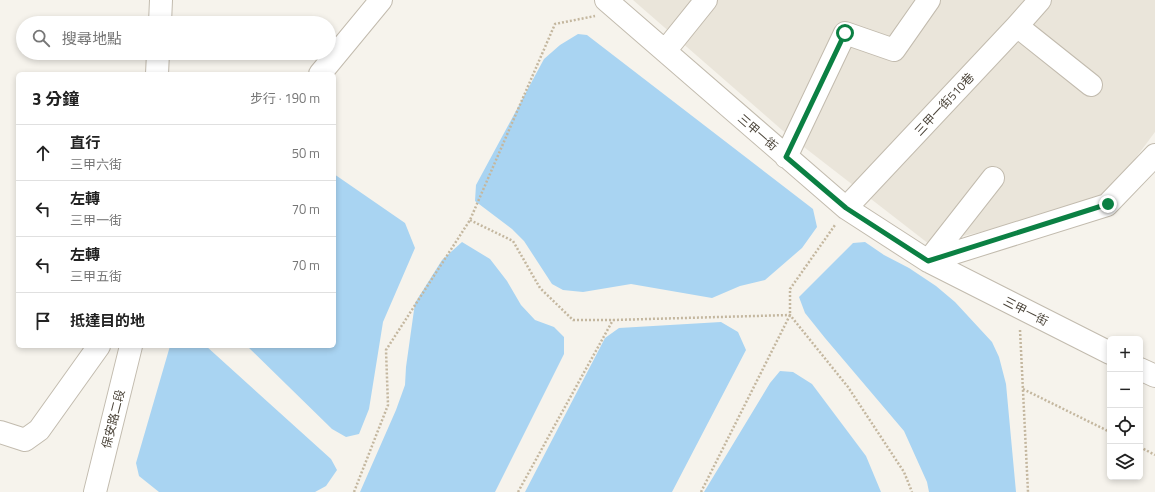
<!DOCTYPE html>
<html lang="zh-TW">
<head>
<meta charset="utf-8">
<style>
	body { margin:0; font-family:"Titillium Web","Noto Sans TC",sans-serif; background:#f6f6f6; color:#222 }
	.controls { position:absolute; right:12px; bottom:12px; display:grid; overflow:hidden; border-radius:6px; box-shadow:0 2px 6px #0003 }
	.controls button { width:36px; height:36px; display:grid; place-items:center; padding:0; border:0; border-bottom:1px solid #e0e0e0; background:#fff; color:#222; font:20px sans-serif }
	.stop { position:absolute; width:12px; height:12px; margin:-9px; border:3px solid #0b8043; border-radius:50%; background:#fff }
	.stop.end { background:#0b8043; border-color:#fff; box-shadow:0 1px 4px #0008 }
	.list { margin:0; padding:0; list-style:none }
	h2 { display:flex; justify-content:space-between; align-items:center; height:52px; margin:0; padding:0 16px; font-size:17px }
	h2 small { font-size:13px; font-weight:400; color:#767676 }
	.list li { display:grid; grid-template-columns:26px 1fr auto; gap:12px; align-items:center; box-sizing:border-box; height:56px; padding:0 16px; border-top:1px solid #e0e0e0 }
	.list b { display:block; font-size:15px; white-space:nowrap }
	.list p { margin:0; font-size:13px; white-space:nowrap; color:#767676 }
	.list em { font-size:13px; font-style:normal; color:#767676 }
	.icon { flex:none; width:22px; height:22px; fill:none; stroke:currentColor; stroke-width:2; stroke-linecap:round; stroke-linejoin:round }
	.map { position:relative; flex:none; width:1155px; height:492px; overflow:hidden }
	.search { position:absolute; background:#fff; box-shadow:0 2px 6px #0003; left:16px; top:16px; width:320px; height:44px; display:flex; align-items:center; gap:10px; box-sizing:border-box; padding:0 14px; border-radius:22px; color:#767676; font-size:15px }
	.panel { position:absolute; background:#fff; box-shadow:0 2px 6px #0003; left:16px; top:72px; width:320px; height:276px; border-radius:6px }
	.map>svg:first-child { display:block }
</style>
</head>
<body>
<div class="map">
<svg width="1155" height="492" viewBox="0 0 1155 492">
	<rect width="100%" height="100%" fill="#f6f3ec"/>
	<path fill="#eae5da" d="M 633,0 L 1155,0 L 1155,132 L 1111,191 L 1045,217 L 929,244 L 782,130 Z"/>
	<path fill="#a9d4f2" d="M 578,34 L 587,35 L 813,209 L 817,227 L 802,248 L 765,280 L 740,286 L 712,298 L 631,284 L 583,292 L 563,290 L 552,284 L 524,241 L 512,229 L 475,201 L 476,185 L 544,59 L 560,45 Z
		M 334,174 L 405,223 L 415,248 L 383,322 L 369,409 L 359,434 L 346,437 L 332,429 L 247,346 L 334,346 Z
		M 462,242 L 490,259 L 507,281 L 521,305 L 535,320 L 554,327 L 564,337 L 564,354 L 495,492 L 360,492 L 396,410 L 405,385 L 406,367 L 415,303 L 442,260 Z
		M 865,242 L 884,255 L 909,268 L 936,286 L 955,302 L 992,342 L 999,357 L 1006,384 L 1016,492 L 929,492 L 927,482 L 904,431 L 825,338 L 805,313 L 799,297 L 853,243 Z
		M 721,322 L 738,332 L 746,350 L 672,492 L 525,492 L 605,338 L 619,328 Z
		M 170,346 L 206,346 L 331,459 L 337,470 L 326,486 L 315,492 L 159,492 L 139,476 L 136,463 Z
		M 780,371 L 793,372 L 812,384 L 866,456 L 881,492 L 704,492 L 770,383 Z"/>
	<g fill="none" stroke-linecap="round" stroke-linejoin="round">
		<g stroke="#c2bbae" stroke-width="24">
			<path id="minor" d="M 606,0 L 846,208 L 928,261 L 1110,353
				M 160,23 L 161,0
				M 1017,26 L 1091,85
				M 665,51 L 706,0
				M 157,74 L 158,53
				M 320,74 L 381,0
				M 786,157 L 845,33 L 894,50 L 929,0
				M 846,208 L 1017,26 L 1040,0
				M 928,261 L 1107,205 L 1155,155
				M 928,261 L 993,178
				M 1140,369 L 1155,376
				M 0,432 L 25,440 L 39,430 L 99,346
				M 95,492 L 131,346"/>
		</g>
		<path stroke="#c4b79f" stroke-width="2.5" stroke-dasharray="2 2" stroke-linecap="butt" d="M 470,220 L 513,241 L 540,288 L 573,320 L 613,320 L 790,315 L 848,387 L 904,472 L 912,492
			M 1020,330 L 1028,492
			M 1023,389 L 1110,432
			M 1140,447 L 1155,455
			M 354,492 L 388,405 L 386,350 L 470,220 L 555,24 L 595,16
			M 518,492 L 613,320
			M 701,492 L 790,315 L 790,289 L 835,225"/>
		<use href="#minor" stroke="#fff" stroke-width="22"/>
	</g>
	<g fill="none" stroke-linecap="round" stroke-linejoin="round">
		<path stroke="#0b8043" stroke-width="5" d="M 845,33 L 786,157 L 846,208 L 928,261 L 1108,204"/>
	</g>
	<g text-anchor="middle" dominant-baseline="central" stroke-width="3.5" stroke-linejoin="round" paint-order="stroke">
		<g font-size="12" fill="#4b4439" stroke="#fff">
			<text transform="translate(944 104) rotate(-47)">三甲一街510巷</text>
			<text transform="translate(758 132) rotate(41)">三甲一街</text>
			<text transform="translate(1026 311) rotate(27)">三甲一街</text>
			<text transform="translate(113 419) rotate(-76)">保安路二段</text>
		</g>
	</g>
</svg>
<div class="controls">
<button>+</button>
<button>−</button>
<button><svg class="icon" aria-label="locate" viewBox="0 0 24 24"><circle cx="12" cy="12" r="6"/><path d="M12 2v4M12 18v4M2 12h4M18 12h4"/></svg></button>
<button><svg class="icon" aria-label="layers" viewBox="0 0 24 24"><path d="M12 4l9 5-9 5-9-5zM3 14l9 5 9-5"/></svg></button>
</div>
<div class="stop" style="left:845px;top:33px"></div>
<div class="stop end" style="left:1108px;top:204px"></div>
<div class="search"><svg class="icon" aria-label="search" viewBox="0 0 24 24"><circle cx="10" cy="10" r="6"/><path d="M15 15l6 6"/></svg>搜尋地點</div>
<section class="panel">
<h2>3 分鐘<small>步行 · 190 m</small></h2>
<ul class="list">
<li><svg class="icon" aria-label="ahead" viewBox="0 0 24 24"><path d="M12 20V5M6 11l6-6 6 6"/></svg><div><b>直行</b><p>三甲六街</p></div><em>50 m</em></li>
<li><svg class="icon" aria-label="left" viewBox="0 0 24 24"><path d="M17 20v-9H6M10 6l-5 5 5 5"/></svg><div><b>左轉</b><p>三甲一街</p></div><em>70 m</em></li>
<li><svg class="icon" aria-label="left" viewBox="0 0 24 24"><path d="M17 20v-9H6M10 6l-5 5 5 5"/></svg><div><b>左轉</b><p>三甲五街</p></div><em>70 m</em></li>
<li><svg class="icon" aria-label="arrive" viewBox="0 0 24 24"><path d="M6 21V4h12l-3 4 3 4H6"/></svg><div><b>抵達目的地</b></div></li>
</ul>
</section>
</div>
</body>
</html>
